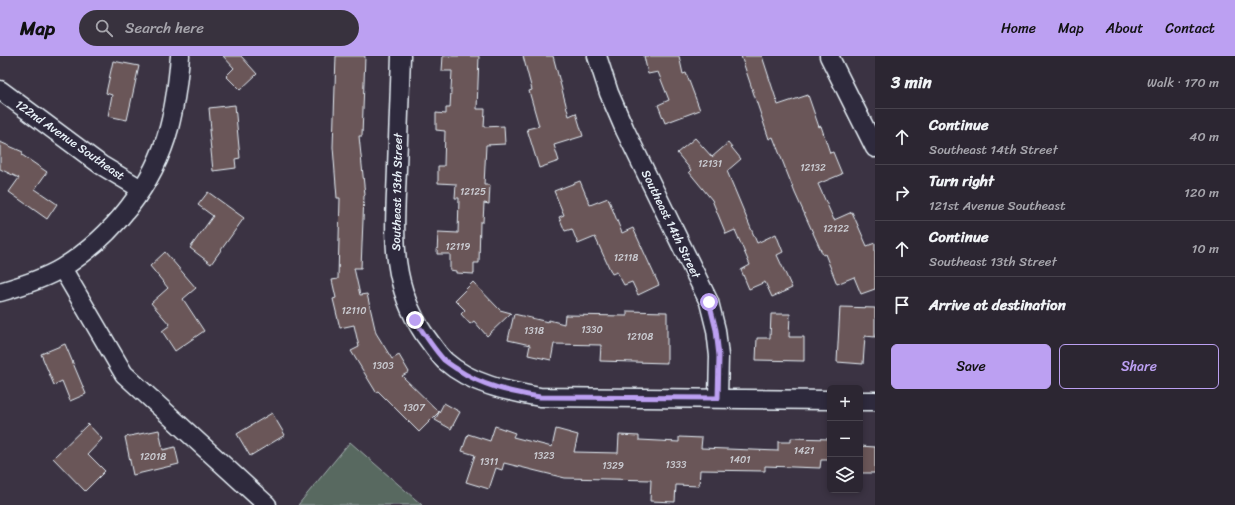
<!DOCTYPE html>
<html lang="en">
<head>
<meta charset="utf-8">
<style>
	body { margin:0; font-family:Sriracha,sans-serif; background:#38323e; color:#f1f3f6 }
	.controls { position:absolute; right:12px; bottom:12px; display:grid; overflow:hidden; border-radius:6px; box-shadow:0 2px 6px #0003 }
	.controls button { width:36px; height:36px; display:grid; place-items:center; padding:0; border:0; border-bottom:1px solid #48434d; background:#2c2632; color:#f1f3f6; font:20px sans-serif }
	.stop { position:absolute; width:12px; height:12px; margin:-9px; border:3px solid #bca0f2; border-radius:50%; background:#fff }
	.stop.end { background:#bca0f2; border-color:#fff; box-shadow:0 1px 4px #0008 }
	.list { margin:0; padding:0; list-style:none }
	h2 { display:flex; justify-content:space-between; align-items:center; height:52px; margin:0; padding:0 16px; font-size:17px }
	h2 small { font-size:13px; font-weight:400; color:#a6a5ac }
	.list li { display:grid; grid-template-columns:26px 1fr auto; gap:12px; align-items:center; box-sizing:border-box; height:56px; padding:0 16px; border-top:1px solid #48434d }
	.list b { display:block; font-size:15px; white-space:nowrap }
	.list p { margin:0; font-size:13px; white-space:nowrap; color:#a6a5ac }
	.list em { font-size:13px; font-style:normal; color:#a6a5ac }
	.actions { display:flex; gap:8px; padding:12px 16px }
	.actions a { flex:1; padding:9px 0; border:1px solid #bca0f2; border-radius:6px; text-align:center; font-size:14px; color:#bca0f2 }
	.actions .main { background:#bca0f2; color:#111 }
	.icon { flex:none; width:22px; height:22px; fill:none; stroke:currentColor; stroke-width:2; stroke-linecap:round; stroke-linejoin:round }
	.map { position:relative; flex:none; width:875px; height:449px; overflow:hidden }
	header { display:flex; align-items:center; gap:24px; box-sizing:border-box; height:56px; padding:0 20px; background:#bca0f2; color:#111 }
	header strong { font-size:19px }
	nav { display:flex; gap:22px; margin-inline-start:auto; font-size:14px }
	.search { width:280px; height:36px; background:#38323e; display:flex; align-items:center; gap:10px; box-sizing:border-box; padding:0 14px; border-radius:22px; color:#a6a5ac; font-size:15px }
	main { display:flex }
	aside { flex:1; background:#2c2632 }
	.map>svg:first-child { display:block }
</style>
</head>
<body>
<header>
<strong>Map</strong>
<div class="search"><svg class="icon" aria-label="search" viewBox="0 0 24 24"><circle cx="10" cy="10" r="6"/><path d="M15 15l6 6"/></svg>Search here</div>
<nav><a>Home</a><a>Map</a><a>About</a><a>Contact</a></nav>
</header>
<main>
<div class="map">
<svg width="875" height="449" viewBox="0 0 875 449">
	<rect width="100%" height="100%" fill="#3b3343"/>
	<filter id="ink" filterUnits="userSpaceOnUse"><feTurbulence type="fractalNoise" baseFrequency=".025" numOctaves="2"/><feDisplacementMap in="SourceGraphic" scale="8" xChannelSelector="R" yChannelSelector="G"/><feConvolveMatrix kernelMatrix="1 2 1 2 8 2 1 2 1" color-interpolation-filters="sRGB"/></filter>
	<g filter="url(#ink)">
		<path fill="#586961" stroke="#a0adac" d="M 350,386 L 422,449 L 298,449 Z"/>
		<path fill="#6b5759" stroke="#e8f1f8" d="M 223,0 L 241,0 L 257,18 L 240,34 L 226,20 L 234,12 Z
			M 336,0 L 365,0 L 362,80 L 359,80 L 365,139 L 364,140 L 361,212 L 354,212 L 360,239 L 367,238 L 376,277 L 392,303 L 399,299 L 409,316 L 402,320 L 439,356 L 419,376 L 378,335 L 376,336 L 351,295 L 359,291 L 354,269 L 340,272 L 333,243 L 336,242 L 332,224 L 338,223 L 340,142 L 337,142 L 333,91 Z
			M 443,0 L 479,0 L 477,53 L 485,53 L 484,71 L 504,70 L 505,88 L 486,89 L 484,129 L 490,129 L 489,148 L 484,147 L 483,166 L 480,166 L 479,207 L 474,207 L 474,218 L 456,217 L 456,215 L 450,214 L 450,198 L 437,198 L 438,176 L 458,177 L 459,142 L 455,142 L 456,128 L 438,127 L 438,110 L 444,110 L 445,75 L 436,74 L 436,57 L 446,58 L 446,52 L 450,52 L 452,15 L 442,15 Z
			M 523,0 L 553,0 L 569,60 L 576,57 L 583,80 L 554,89 L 559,105 L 539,112 L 527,73 L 539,70 L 529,35 L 532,34 Z
			M 644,0 L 679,0 L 683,18 L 686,17 L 700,54 L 665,67 L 658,49 L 669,44 L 658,16 L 648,18 Z
			M 741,0 L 762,0 L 778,49 L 808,39 L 819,71 L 821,70 L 830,97 L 833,96 L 842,118 L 818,128 L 834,164 L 852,156 L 867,190 L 875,187 L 875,233 L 861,238 L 854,221 L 837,228 L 825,198 L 823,199 L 795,137 L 773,81 L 769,83 Z
			M 113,5 L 139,10 L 127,64 L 108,60 L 112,39 L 106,37 Z
			M 235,49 L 240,102 L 235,103 L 236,112 L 213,115 L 209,74 L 211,74 L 209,52 Z
			M 695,82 L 712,101 L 728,87 L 741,103 L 727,115 L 757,187 L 776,178 L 783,196 L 777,199 L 792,232 L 772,241 L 765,226 L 749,233 L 741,214 L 750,209 L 735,174 L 726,178 L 712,144 L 689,116 L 691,114 L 677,97 Z
			M 0,86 L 23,96 L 22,99 L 47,116 L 35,133 L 57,148 L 47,163 L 9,136 L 19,122 L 0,113 Z
			M 580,125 L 590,149 L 608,142 L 622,177 L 633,172 L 659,229 L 638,239 L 632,226 L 624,229 L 617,216 L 612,218 L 595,181 L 578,188 L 572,173 L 565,175 L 559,161 L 564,159 L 554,135 Z
			M 208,136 L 244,162 L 211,208 L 190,192 L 213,160 L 198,149 Z
			M 165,196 L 196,232 L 183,243 L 204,275 L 175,295 L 162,275 L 170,269 L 151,247 L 168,232 L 150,210 Z
			M 473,226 L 500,254 L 511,257 L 487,280 L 474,265 L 470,268 L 461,258 L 465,254 L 455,244 Z
			M 840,251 L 875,252 L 875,281 L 865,280 L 863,308 L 837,306 Z
			M 627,255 L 667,256 L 667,307 L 600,305 L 601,289 L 554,288 L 551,304 L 528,299 L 530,289 L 508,284 L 514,258 L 548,266 L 549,264 L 564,268 L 565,259 L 627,260 Z
			M 771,258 L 790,258 L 789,281 L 804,281 L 804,305 L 756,304 L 757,282 L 770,282 Z
			M 65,288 L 86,338 L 70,345 L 62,325 L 54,329 L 41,298 Z
			M 444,347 L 460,356 L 451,373 L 435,364 Z
			M 272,357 L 285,379 L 250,400 L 237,378 Z
			M 88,368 L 102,383 L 88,398 L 105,415 L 85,435 L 53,402 Z
			M 495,370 L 515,377 L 513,381 L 552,391 L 556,373 L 578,379 L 574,396 L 618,397 L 619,379 L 639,380 L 639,384 L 679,386 L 679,381 L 702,382 L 701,392 L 778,395 L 778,386 L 791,386 L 791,382 L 830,383 L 830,404 L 821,404 L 820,412 L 765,410 L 765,415 L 700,414 L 699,430 L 676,429 L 675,446 L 650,445 L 651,424 L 565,422 L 504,407 L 502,414 L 496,412 L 489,433 L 466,426 L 475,399 L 462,395 L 468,378 L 490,385 Z
			M 159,374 L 163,394 L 175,391 L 179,408 L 133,419 L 125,381 Z
			M 860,390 L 875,391 L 875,417 L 860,417 Z"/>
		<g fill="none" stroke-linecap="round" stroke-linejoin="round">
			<g stroke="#e8f1f8" stroke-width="21">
				<path id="minor" d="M 401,0 C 400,37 398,75 397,112 C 395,174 388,224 424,278 C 431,287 437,297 445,305 C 471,328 506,335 540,341 L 830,344
					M 597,0 L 609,37 L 625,74 L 709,246 L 716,274 L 719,300 L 718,342
					M 829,0 L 875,92
					M 0,34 L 101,109 L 141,133
					M 62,212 L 124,318 L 267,449
					M 0,236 C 21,230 44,223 62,212 C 112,181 154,129 169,72 C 175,49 178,24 180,0
					M 860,345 L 875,345"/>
			</g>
			<use href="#minor" stroke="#2f2a3d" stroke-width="18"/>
		</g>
	</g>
	<g fill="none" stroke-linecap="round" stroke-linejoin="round" filter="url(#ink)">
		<path stroke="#bca0f2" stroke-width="5" d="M 415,264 C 424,278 433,292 444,304 C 448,307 452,310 457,313 C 482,330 510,336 540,341 L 718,342 L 719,300 L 716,274 L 709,246"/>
	</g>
	<g text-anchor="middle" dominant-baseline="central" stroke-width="3" stroke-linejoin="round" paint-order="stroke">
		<g font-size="10" fill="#c9cad0">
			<text x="710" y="108">12131</text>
			<text x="813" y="112">12132</text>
			<text x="473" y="136">12125</text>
			<text x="836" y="173">12122</text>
			<text x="458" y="191">12119</text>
			<text x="626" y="202">12118</text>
			<text x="354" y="255">12110</text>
			<text x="592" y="274">1330</text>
			<text x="534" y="275">1318</text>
			<text x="640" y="281">12108</text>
			<text x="383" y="310">1303</text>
			<text x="414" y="352">1307</text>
			<text x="804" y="395">1421</text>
			<text x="544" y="400">1323</text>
			<text x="153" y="401">12018</text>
			<text x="740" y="404">1401</text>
			<text x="489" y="406">1311</text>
			<text x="676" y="409">1333</text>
			<text x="613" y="410">1329</text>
		</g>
		<g font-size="12" fill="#e8f1f8" stroke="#2f2a3d">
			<text transform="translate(70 84) rotate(35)">122nd Avenue Southeast</text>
			<text transform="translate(397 136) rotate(-89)">Southeast 13th Street</text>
			<text transform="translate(671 168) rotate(64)">Southeast 14th Street</text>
		</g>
	</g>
</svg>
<div class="controls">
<button>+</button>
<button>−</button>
<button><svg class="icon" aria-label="layers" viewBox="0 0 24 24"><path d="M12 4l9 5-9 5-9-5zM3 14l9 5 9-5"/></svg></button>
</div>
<div class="stop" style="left:709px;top:246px"></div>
<div class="stop end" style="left:415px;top:264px"></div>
</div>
<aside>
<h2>3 min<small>Walk · 170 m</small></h2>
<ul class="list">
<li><svg class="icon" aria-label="ahead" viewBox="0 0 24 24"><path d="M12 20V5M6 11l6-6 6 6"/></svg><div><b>Continue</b><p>Southeast 14th Street</p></div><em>40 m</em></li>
<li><svg class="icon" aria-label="right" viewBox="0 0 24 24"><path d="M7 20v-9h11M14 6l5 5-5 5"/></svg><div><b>Turn right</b><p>121st Avenue Southeast</p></div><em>120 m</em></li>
<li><svg class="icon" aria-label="ahead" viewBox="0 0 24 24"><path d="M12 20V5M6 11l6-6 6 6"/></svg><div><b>Continue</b><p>Southeast 13th Street</p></div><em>10 m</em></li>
<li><svg class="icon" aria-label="arrive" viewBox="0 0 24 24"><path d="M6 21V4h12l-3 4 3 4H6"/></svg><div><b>Arrive at destination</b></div></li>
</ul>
<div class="actions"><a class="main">Save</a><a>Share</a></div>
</aside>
</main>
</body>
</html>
